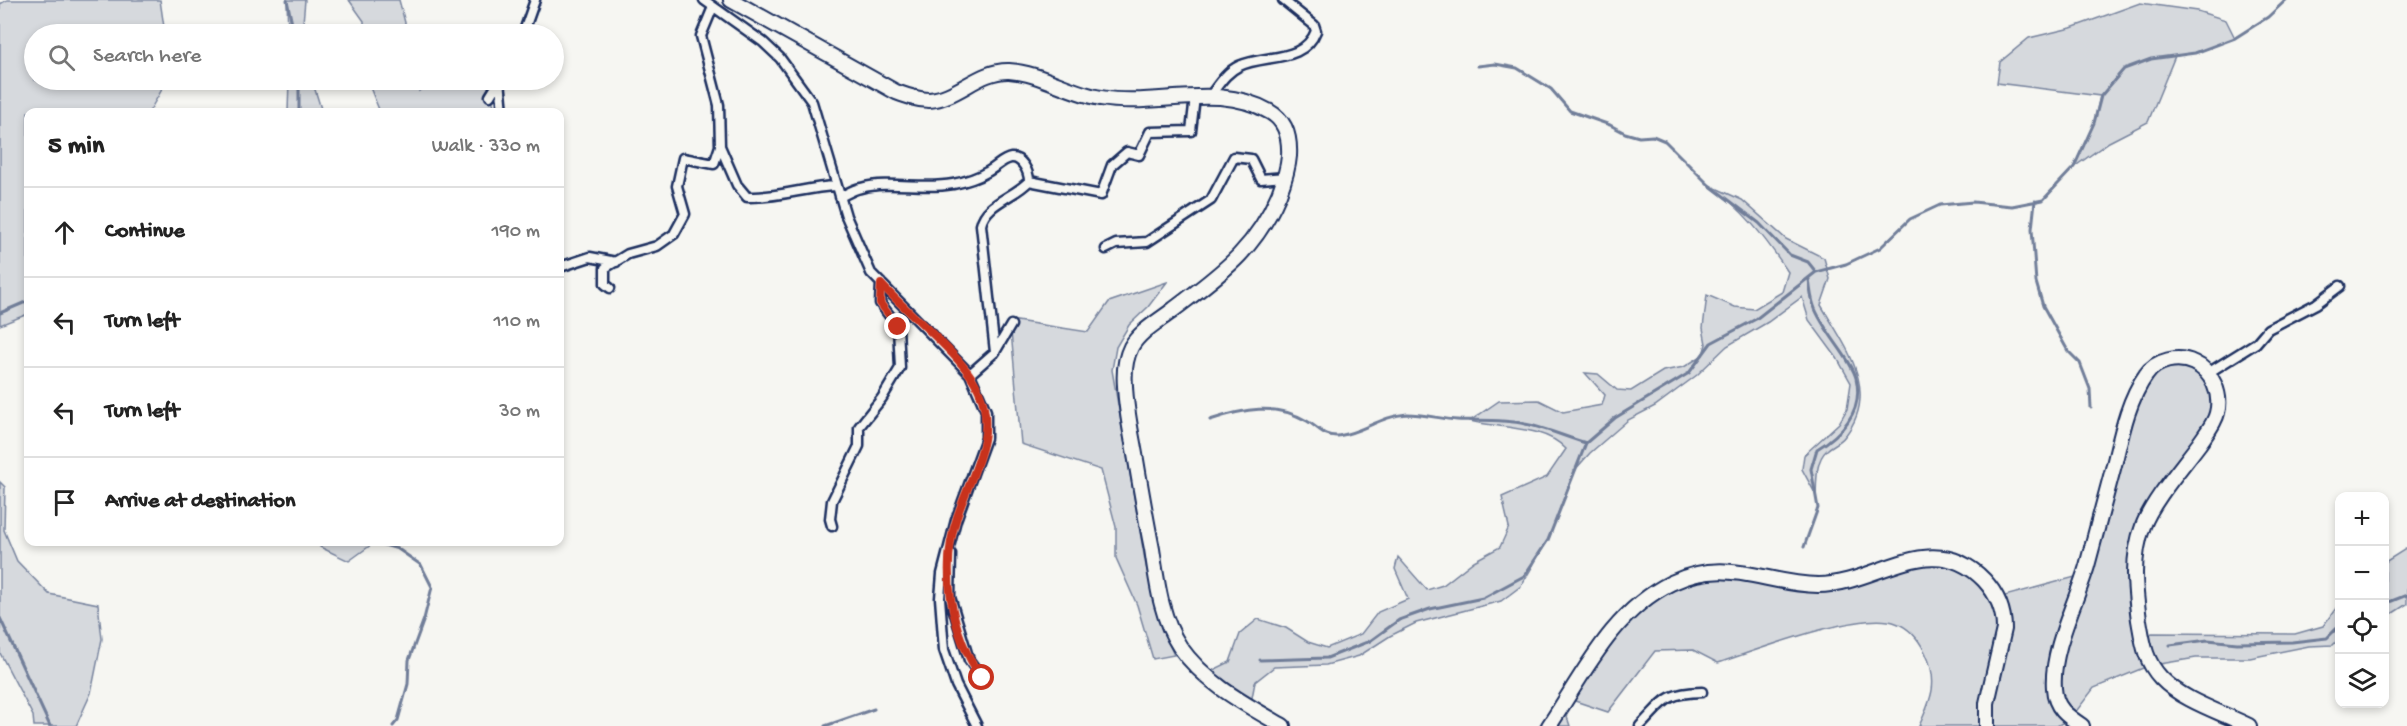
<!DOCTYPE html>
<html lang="en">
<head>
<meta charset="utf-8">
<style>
	body { margin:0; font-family:"Gochi Hand",sans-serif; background:#f6f6f6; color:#222 }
	.controls { position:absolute; right:18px; bottom:18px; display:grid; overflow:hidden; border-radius:12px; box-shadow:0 3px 9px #0003 }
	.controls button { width:54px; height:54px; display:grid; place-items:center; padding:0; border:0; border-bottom:2px solid #e0e0e0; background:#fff; color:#222; font:30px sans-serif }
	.stop { position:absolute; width:18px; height:18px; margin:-14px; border:4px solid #c8321e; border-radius:50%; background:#fff }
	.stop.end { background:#c8321e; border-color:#fff; box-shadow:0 2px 6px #0008 }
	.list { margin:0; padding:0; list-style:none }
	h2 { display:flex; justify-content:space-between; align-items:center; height:78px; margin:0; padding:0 24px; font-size:26px }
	h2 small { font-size:20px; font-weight:400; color:#767676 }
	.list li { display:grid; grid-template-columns:39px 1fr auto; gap:18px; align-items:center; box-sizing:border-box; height:90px; padding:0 24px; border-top:2px solid #e0e0e0 }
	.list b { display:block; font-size:22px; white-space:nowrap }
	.list em { font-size:20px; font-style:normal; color:#767676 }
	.icon { flex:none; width:33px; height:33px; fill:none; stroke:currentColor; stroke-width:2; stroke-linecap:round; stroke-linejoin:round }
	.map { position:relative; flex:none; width:2407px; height:726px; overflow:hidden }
	.search { position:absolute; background:#fff; box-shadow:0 3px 9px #0003; left:24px; top:24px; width:540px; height:66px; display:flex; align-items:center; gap:15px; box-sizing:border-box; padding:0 21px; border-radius:33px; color:#767676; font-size:22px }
	.panel { position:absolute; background:#fff; box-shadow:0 3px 9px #0003; left:24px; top:108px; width:540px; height:438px; border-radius:12px }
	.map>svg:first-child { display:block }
</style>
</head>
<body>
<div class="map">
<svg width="2407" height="726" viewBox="0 0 2407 726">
	<rect width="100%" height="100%" fill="#f6f6f2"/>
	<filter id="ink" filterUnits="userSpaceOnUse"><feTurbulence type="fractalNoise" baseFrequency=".0167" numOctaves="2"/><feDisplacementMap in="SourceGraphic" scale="12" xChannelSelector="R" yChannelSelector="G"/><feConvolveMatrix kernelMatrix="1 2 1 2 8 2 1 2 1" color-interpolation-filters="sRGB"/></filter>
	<g filter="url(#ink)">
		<path fill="#d6d9dd" stroke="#78849e" stroke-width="1.5" d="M 7,0 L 160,0 L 165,34 L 34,34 L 34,80 L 163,80 L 161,91 L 149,112 L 28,112 L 28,314 L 0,325 L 0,4 Z
			M 287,0 L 305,0 L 302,34 L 288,34 Z
			M 349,0 L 399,0 L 408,34 L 364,34 L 364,21 Z
			M 2140,3 L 2197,11 L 2226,20 L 2235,38 L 2195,53 L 2175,56 L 2148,122 L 2109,142 L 2074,167 L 2094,123 L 2100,96 L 1997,83 L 2000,62 L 2029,38 L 2071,28 Z
			M 289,80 L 312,80 L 322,112 L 288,112 Z
			M 367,80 L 417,80 L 419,91 L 431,80 L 486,80 L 496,112 L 380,112 Z
			M 1709,185 L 1742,200 L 1786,239 L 1824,258 L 1830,279 L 1821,305 C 1845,346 1881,391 1845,436 C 1840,443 1832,445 1827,450 C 1815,461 1817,481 1816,495 L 1802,469 L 1804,455 L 1839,423 L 1847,409 L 1851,383 L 1837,358 L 1809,320 L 1802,297 L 1768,322 L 1727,346 L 1697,375 L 1655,406 L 1628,420 L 1590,453 L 1574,471 L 1548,540 L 1521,586 L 1501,601 L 1416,623 L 1390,636 L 1359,656 L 1326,665 L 1274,667 L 1255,682 L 1251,703 L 1205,674 L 1230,662 L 1240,634 L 1258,619 L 1286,628 L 1308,642 L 1327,648 L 1361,634 L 1378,612 L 1408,599 L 1395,569 L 1398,557 L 1427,590 L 1443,585 L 1474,561 L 1500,547 L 1509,527 L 1502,497 L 1547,477 L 1566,449 C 1544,425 1500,429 1470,421 L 1499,401 L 1539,400 L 1563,412 L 1602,405 L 1605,395 L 1585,373 L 1598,374 L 1617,390 L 1631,391 L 1663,371 L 1684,367 L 1703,355 L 1706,344 L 1703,328 L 1707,295 L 1735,307 L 1754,309 L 1782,292 L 1788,272 C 1764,236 1744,210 1709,185 Z
			M 1167,282 L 1148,307 L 1129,325 L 1116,347 L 1112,370 L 1146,566 L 1161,627 L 1174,655 L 1153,659 L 1137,605 L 1116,558 L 1116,527 L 1101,470 L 1021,444 L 1010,320 L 1088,332 L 1109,302 Z
			M 2161,358 L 2207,366 L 2215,411 L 2142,518 L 2141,647 L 2152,633 L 2295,634 L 2323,626 L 2339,604 L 2339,639 L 2333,645 L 2309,646 L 2250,658 L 2196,658 L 2148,666 L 2094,688 L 2071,718 L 2057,726 L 1919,726 C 1932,698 1939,681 1925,652 C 1919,640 1910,628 1896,623 C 1863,609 1755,651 1718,663 L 1693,650 L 1655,651 L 1608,712 L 1560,696 L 1570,726 L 1539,726 L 1585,660 L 1668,578 L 1694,568 L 1727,567 L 1799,582 L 1836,576 L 1893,561 L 1960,559 L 1994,599 L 2079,576 L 2119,431 Z
			M 0,482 L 5,487 L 4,530 L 17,561 L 49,594 L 98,604 L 102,639 L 91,693 L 76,726 L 34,726 L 33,716 L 0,653 Z
			M 320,542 L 375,542 L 349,561 L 320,547 Z
			M 2407,548 L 2407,604 L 2393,613 L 2385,615 L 2385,562 Z"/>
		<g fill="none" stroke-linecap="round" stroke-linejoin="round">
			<path stroke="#717e99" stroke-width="3" d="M 287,0 L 294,34
				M 1478,66 L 1495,64 L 1517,68 L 1551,89 L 1570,111 L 1610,125 L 1625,133 L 1639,137 L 1653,136 L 1665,141 L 1709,185 L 1759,223 L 1790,255 L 1808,262 L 1816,272
				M 299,80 L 299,112
				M 2035,201 L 2032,229 L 2036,282 L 2043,306 L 2068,351 L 2080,363 L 2090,389 L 2091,408
				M 0,313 L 28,301
				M 1210,420 C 1243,409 1275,402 1307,421 C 1318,427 1323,437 1338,436 C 1362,433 1381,416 1407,414 C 1423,414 1441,419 1457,420 C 1479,421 1503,419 1525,424 C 1546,428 1565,437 1586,443
				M 374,542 L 398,549 L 421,565 L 432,587 L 424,619 L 409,660 L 408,684 L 398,720 L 393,726
				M 1804,547 L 1818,508 L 1811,469 L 1817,449 C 1843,433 1864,411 1856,378 C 1851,358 1822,330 1814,306 C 1811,298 1810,288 1809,279
				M 2384,604 L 2407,595
				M 0,618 L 50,726
				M 2170,645 L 2208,640 L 2237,643 L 2292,642 L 2327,638 L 2340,625
				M 1260,660 L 1327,658 L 1370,641 L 1399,620 L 1430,609 L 1483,598 L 1524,576 L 1548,540 L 1586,443 L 1615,418 L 1689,373 L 1711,343 L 1756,319 L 1816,272 L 1846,264 L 1880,248 L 1910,219 L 1940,205 L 1973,202 L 2012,206 L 2043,200 L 2074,167 L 2094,123 L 2101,96 L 2124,69 L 2151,59 L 2195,53 L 2235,38 L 2268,17 L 2286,0
				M 825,726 L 874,709"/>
			<g stroke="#1b2f5e" stroke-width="13">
				<path id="minor" d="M 704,0 L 763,42 L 780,58 L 812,102 L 846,216 L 871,273 L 970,374 L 986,411 L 986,438 L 956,520 L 942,574 L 940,598 L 944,650 L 956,685 L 977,726
					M 523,34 L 535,0
					M 500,80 L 503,112
					M 490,96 L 500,80
					M 1210,96 C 1218,86 1226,72 1239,66 C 1265,54 1304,63 1316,31 L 1314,25 L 1283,0
					M 720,146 L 737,185 L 747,197 C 779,198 806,187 836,186
					M 1029,181 L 1101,195 L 1112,165 L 1127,152 L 1139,155 L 1150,132 L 1191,131 L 1195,97
					M 840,197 C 846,194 854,189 861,188 C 890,180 922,190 953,184 C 964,182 977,178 987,172 C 995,168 1003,159 1011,158 C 1022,157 1029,172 1029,181 C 1015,197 985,203 981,225 L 995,352
					M 1106,249 L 1116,244 L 1147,242 L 1211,200 L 1234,157 L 1251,159 L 1261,179 L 1286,177
					M 560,267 L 590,257 L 616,262
					M 610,288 L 605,284 L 605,268 L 628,254 L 657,246 L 674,234 L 685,214 L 677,186 L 683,158 L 714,164 L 720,146 L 719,105 L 701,36 L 713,7
					M 2208,373 L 2256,343 L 2268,329 L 2316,304 L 2340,286
					M 970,374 L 995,352 L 1011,325
					M 832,526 L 830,519 L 832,501 L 859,446 L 859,427 L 882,398 L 900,368 L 898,327 L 880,303 L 881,283
					M 951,554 L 950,597 L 969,660 L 982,678
					M 1640,726 C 1665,701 1664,693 1702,692"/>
			</g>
			<g stroke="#1b2f5e" stroke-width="18">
				<path id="trunk" d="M 731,0 L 896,92 C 907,96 918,100 929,100 C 958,98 979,70 1009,71 C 1041,73 1069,93 1101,98 C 1156,108 1218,81 1270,112 C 1286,121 1290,138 1289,156 C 1288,169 1284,181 1279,194 C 1255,251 1220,274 1173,310 C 1159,321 1140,331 1131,347 C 1125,359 1124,374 1125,386 C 1126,411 1132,436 1136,460 C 1141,490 1146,519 1152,549 C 1157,582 1161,619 1180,647 C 1206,684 1245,704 1283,726
					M 1549,726 C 1583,675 1612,612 1671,583 C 1728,556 1762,584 1818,585 C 1876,585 1932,526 1984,580 C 1997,594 2004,610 2004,629 L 1987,703 L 1987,726
					M 2082,726 C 2067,716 2055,708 2054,688 C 2051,650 2076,603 2087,566 C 2096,532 2105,498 2114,465 C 2121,436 2128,400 2146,375 C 2156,360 2178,355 2194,363 C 2212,371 2222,394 2217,413 C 2215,423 2205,435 2199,444 C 2182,467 2153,500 2143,526 C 2131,557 2135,589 2139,620 C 2143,643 2145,661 2161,678 C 2183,701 2221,712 2249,726"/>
			</g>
			<use href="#minor" stroke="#f6f6f2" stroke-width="8"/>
			<use href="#trunk" stroke="#f6f6f2" stroke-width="14"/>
		</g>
	</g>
	<g fill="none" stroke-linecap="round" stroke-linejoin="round" filter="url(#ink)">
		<path stroke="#c8321e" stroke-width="8" d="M 898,327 L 880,303 L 881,284 C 907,313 965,357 979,391 C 998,436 971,474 957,517 C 940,568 950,634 982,678"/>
	</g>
</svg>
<div class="controls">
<button>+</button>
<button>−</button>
<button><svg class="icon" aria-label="locate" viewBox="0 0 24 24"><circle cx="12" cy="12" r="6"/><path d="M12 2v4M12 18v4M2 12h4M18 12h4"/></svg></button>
<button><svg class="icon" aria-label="layers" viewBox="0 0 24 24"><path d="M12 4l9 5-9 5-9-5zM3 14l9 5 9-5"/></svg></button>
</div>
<div class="stop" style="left:982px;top:678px"></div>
<div class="stop end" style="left:898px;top:327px"></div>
<div class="search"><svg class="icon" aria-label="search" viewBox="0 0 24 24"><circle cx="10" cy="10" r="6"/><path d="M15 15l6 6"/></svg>Search here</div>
<section class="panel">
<h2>5 min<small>Walk · 330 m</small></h2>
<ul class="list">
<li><svg class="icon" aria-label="ahead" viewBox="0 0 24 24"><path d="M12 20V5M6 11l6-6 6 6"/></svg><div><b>Continue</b></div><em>190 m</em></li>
<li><svg class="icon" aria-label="left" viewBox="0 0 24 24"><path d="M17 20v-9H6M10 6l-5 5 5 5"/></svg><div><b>Turn left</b></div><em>110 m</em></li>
<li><svg class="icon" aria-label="left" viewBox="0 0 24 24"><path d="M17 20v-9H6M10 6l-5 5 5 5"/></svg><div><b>Turn left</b></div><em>30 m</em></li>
<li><svg class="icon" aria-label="arrive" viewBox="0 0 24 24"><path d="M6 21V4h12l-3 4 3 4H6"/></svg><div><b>Arrive at destination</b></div></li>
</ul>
</section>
</div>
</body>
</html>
